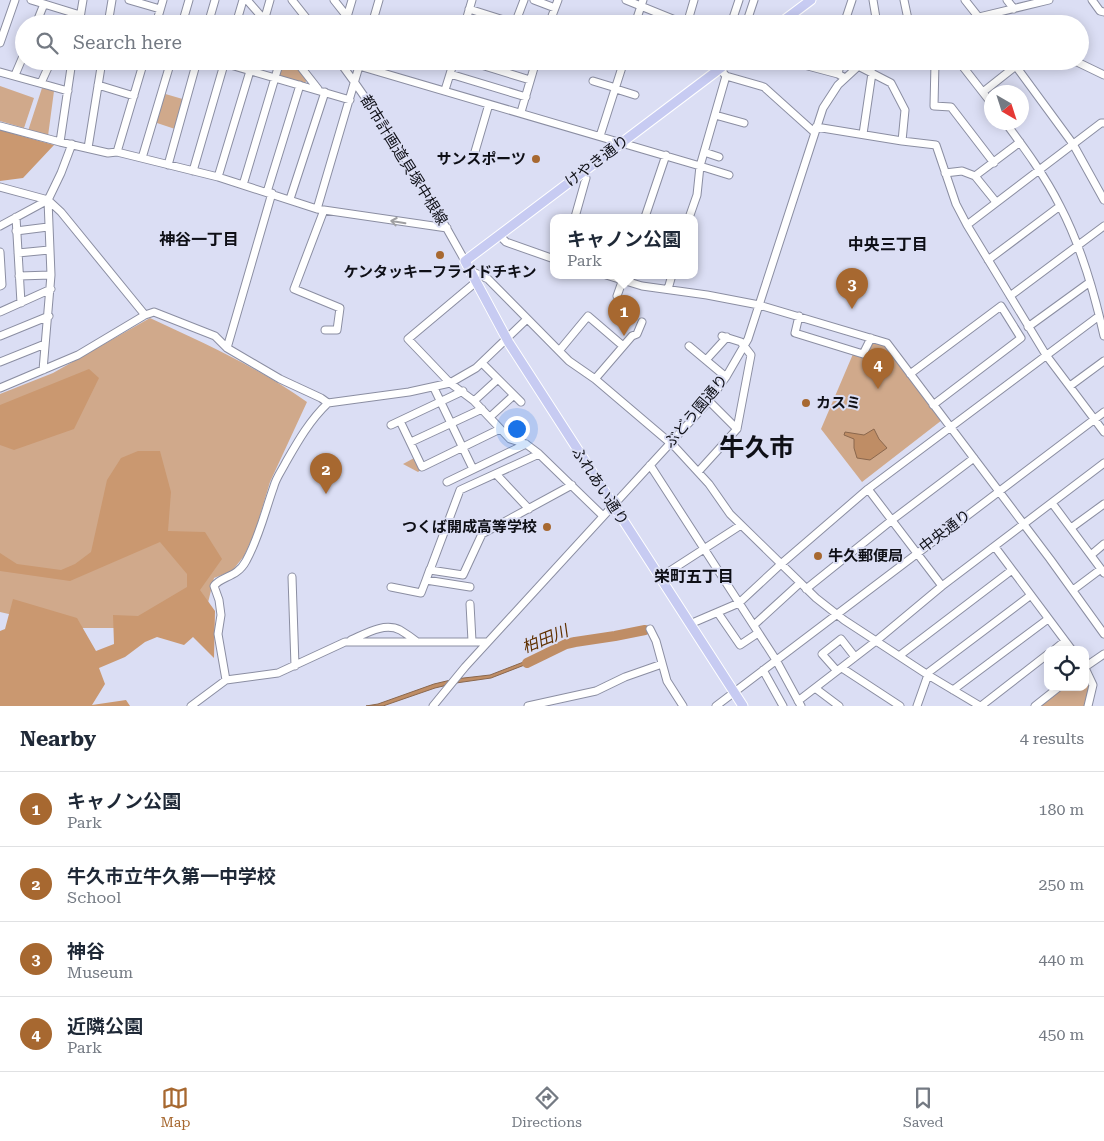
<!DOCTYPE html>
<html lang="en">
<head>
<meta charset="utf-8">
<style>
	body { margin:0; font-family:"Roboto Serif","Noto Sans JP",serif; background:#f2f2f3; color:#1f2937 }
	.controls { position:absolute; right:15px; bottom:15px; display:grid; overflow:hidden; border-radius:10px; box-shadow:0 2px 12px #0003 }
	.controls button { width:45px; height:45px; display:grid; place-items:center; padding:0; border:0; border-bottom:1px solid #e0e1e3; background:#fff; color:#1f2937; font:25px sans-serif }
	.compass { position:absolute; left:984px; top:85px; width:45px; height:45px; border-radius:50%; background:#fff; box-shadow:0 2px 12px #0003; rotate:141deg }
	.you { position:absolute; left:516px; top:428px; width:18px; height:18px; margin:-12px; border:4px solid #fff; border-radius:50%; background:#1a73e8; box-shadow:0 0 0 8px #1a73e833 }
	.badge { display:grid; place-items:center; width:32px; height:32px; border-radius:50%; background:#a76830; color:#fff; font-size:16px; font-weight:700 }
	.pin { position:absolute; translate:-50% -41px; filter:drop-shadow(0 1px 2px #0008) }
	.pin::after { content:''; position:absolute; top:26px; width:18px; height:15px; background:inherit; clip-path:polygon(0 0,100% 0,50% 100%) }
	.popup { position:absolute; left:550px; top:214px; width:148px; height:65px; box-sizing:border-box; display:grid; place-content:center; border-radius:10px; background:#fff; filter:drop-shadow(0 1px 4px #0005); font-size:16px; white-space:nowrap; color:#747a83 }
	.popup b { font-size:19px; color:#1f2937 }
	.popup::after { content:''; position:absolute; left:50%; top:100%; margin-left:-10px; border:10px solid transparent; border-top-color:#fff }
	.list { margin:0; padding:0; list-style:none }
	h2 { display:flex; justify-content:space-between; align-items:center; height:65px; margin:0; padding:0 20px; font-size:21px }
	h2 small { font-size:16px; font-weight:400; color:#747a83 }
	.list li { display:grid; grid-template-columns:32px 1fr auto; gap:15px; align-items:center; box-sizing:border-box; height:75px; padding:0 20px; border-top:1px solid #e0e1e3 }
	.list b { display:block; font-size:19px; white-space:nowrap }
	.list p { margin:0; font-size:16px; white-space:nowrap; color:#747a83 }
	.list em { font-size:16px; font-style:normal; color:#747a83 }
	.icon { flex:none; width:28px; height:28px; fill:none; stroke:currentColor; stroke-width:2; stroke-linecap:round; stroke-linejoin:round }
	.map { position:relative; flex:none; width:1104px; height:706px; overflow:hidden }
	.search { position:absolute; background:#fff; box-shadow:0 2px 12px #0003; left:15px; right:15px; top:15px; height:55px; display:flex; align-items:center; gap:12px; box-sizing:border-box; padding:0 18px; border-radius:28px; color:#747a83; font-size:19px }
	.sheet { height:365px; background:#fff }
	nav { display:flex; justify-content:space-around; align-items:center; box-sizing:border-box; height:70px; border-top:1px solid #e0e1e3; background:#fff; font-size:14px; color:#747a83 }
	nav a { display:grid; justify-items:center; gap:2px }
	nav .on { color:#a76830 }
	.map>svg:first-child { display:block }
</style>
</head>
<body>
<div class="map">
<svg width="1104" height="706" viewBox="0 0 1104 706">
	<rect width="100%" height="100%" fill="#dbdef4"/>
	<path fill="#d0a98b" d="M 283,61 L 294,61 L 311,83 L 306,81 L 305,84 L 278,76 Z
		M 0,86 L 34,98 L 24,128 L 0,121 Z
		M 42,88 L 54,91 L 48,136 L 28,131 Z
		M 162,93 L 186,100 L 178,130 L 154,122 Z
		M 150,318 C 204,343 259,368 307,402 L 270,482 L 255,532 L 244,556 L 232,571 L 214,578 L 205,615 L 177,628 L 70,628 L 0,612 L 0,394 L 53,373 Z
		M 872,342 L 885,345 L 942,420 L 862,482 L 821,429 L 853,354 L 864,357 Z
		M 416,457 L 422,469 L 418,472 L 403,464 Z
		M 1085,668 L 1093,685 L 1088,706 L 1035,706 L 1059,687 L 1085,687 Z"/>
	<path fill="#ca9870" d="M 0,130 L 54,145 L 23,178 L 0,181 Z
		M 89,369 L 99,378 L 74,429 L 14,450 L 0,445 L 0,405 Z
		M 138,451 L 160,451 L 171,492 L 168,531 L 205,532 L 222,559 L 200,590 L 215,611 L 214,658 L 193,637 L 184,645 L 157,637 L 145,642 L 125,657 L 99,668 L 105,684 L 92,705 L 126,700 L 130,706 L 0,706 L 0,631 L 5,629 L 13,599 L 77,618 L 96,651 L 114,644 L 113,615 L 138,616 L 187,587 L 187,574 L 160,542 L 70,581 L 0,571 L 0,553 L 17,564 L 61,570 L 75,564 L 91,552 L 107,480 L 121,458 Z"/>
	<path fill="#bf8d65" stroke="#8a674d" d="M 874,429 L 879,439 L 887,448 L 870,460 L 857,458 L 854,448 L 854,439 L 844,435 L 845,432 L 864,435 Z
		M 539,656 L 540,659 L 491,678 L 456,683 L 435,688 L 383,706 L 366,706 L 378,704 L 434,684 L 455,679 L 490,675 Z"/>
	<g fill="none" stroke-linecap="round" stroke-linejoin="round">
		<path stroke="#bf8d65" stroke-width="10" d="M 527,663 L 566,644 L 575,642 L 615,636 L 645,630"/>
		<g stroke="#8b8ea2" stroke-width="9">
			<path id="minor" d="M 31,0 L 80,15
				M 129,0 L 160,9
				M 247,0 L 268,24
				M 292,0 L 311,24
				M 334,0 L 353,24
				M 524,0 L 516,21 L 524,24
				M 534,0 L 555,8
				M 626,0 L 685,24
				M 873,0 L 877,24
				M 904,0 L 909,24
				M 965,0 L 984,24
				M 1007,0 L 1014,9
				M 1092,0 L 1100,11 L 1104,12
				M 469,9 L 507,21 L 516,21
				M 347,17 L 352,0
				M 264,21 L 270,0
				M 36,24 L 44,4
				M 79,24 L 83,0
				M 108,24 L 112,0
				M 156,24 L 163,0
				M 182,24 L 189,0
				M 208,24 L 215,0
				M 236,24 L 243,0
				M 372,24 L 379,0
				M 465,24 L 472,0
				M 549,24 L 558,0
				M 635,24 L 643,0
				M 687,24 L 694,0
				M 731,24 L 739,0
				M 746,24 L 754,0
				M 844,24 L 852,0
				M 950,24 L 1049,0
				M 0,43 L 15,0
				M 217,61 L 350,100
				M 296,61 L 318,89
				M 339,61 C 386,124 427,192 465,261
				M 468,61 L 530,80
				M 560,61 L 564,63
				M 789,61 L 838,74 L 845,78
				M 1012,61 L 1073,144 L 1104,200
				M 1075,61 L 1104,75
				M 359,66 L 700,166 L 726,76
				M 858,66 L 891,83 L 905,110 L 902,141 L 936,145 L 956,204 L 967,225 L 1046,355 L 1104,432
				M 720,69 L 726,76 L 764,87 L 814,132
				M 0,72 L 68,91
				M 450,74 L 526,97
				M 838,74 L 841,61
				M 15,75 L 24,54
				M 593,81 L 616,88
				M 41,83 L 51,61
				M 98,85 L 134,96
				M 616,89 L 635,95
				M 445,90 L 454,61
				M 983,92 L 1022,61
				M 992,104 L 960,63 L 935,63 L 934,106 L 951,107 L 994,163
				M 521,112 L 536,61
				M 715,115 L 744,123
				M 1005,122 C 1025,149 1045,176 1060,206 C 1081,246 1094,291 1104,336
				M 0,126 L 60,142 L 108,153 L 117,152 L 218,177 L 317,209 L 447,228
				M 816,127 L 902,141
				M 863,134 L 872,73
				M 600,136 L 624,61
				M 60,142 L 72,61
				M 88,148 L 102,61
				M 117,152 L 144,61
				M 704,152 L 719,157
				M 474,155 L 489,104
				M 142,158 L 171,61
				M 168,165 L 197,61
				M 193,171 L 225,61
				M 945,173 L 962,171 L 975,176 L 996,202
				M 975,176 L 1020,142
				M 218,177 L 253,61
				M 243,185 L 280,61
				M 0,187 L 48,200 L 61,212 L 145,315
				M 267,192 L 300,85
				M 290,199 L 325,92
				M 317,209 L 360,63
				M 324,210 L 294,289 L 340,308 L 337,330 L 325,330
				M 690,215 L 697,195 L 700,166 L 729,175
				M 16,217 L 21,303
				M 575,217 L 586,178 L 581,173
				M 645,217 L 666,155
				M 967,225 L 1101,123 L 1104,123
				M 0,226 L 48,200
				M 16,231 L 48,227
				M 499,235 L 506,242 L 554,259
				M 0,252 L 2,285 L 0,286
				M 18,253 L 49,250
				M 988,260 L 1060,206
				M 471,271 L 488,279 L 569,361 L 595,379 L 675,447 L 709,484 L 730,514 L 816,598 L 844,620 L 928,675 L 980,706
				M 606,275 L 642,286 L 707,295 L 759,305 L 887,343 L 1050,559 L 1104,634
				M 19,276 L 51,275
				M 476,282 L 408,339 L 450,383 L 474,401 L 510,439 L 526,444 L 538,453 L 603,516
				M 668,289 L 672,275
				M 617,296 L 623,279
				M 1010,296 L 1104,226
				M 0,312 L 51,289
				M 799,316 L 795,333 L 863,354 L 871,338
				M 1028,327 L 1090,282
				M 0,336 L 49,316
				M 689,346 L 726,377
				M 227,348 L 272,193
				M 559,351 L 588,316 L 623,346
				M 706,360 L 727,337
				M 0,362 L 45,344
				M 482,363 L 521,402
				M 43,370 L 51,275 L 48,200 L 61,173 L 72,144
				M 910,374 L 1001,306 L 1021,338 L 933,405
				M 595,379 L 632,336 L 637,334 L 642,322
				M 1070,386 L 1104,361
				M 0,388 L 78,355 L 145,315 L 154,312 L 215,336 L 227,348 L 280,379 L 321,398 L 328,403 L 409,392 L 450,383 L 476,368 L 527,319
				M 434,388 L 473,469
				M 474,401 L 498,379
				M 709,401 L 737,429
				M 490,417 L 514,395
				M 400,421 L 422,467 L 500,429
				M 391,425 L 463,391
				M 411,442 L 482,409
				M 539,454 L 460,490 L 430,570 L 463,575 L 482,534 L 572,485
				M 650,465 L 776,660 L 801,706
				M 698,472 L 737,429 L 751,355 L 741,342 L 722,336
				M 496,474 L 529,509
				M 447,482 L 526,444
				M 868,489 L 942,586
				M 1052,503 L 1104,573
				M 1071,528 L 1104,504
				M 995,547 L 1072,650
				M 1091,555 L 1104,544
				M 430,569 L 426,580 L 470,587
				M 292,577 L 295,666
				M 659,578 L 741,525
				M 391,587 L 421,593 L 426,580
				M 806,589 L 892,520 L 974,458
				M 1073,590 L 1101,569
				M 470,604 L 472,641
				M 718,613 L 740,645 L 758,633
				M 690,624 L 739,603 L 781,564 L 868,489 L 1099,316
				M 754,625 L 800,583
				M 650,629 L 656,641 L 667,681 L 683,706
				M 351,640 C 365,634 384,622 400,630 C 405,633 411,637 416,641
				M 1054,650 L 1065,641
				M 899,656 L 1012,570
				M 1085,667 L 1104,654
				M 842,668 L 900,706
				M 1085,668 L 1093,685 L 1088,706
				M 763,670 L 783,706
				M 837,671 L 822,654 L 841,639 L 855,657
				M 226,680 L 218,634 L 221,615 L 219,600 L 214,586 C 221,576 237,578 246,561 C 259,538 265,511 274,486 C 276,478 282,470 286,462 C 298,441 310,420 328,403
				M 815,688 L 839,706
				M 953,690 L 1048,619
				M 798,701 L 876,641 L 942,586 L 1104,463
				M 191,706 L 226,680 L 278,673 L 345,642 L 487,642
				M 433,706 L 465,667 L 709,401 L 726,377 L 748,339 L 823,108 L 838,85 L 864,61
				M 528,706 L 596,691 L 625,677 L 662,664
				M 716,706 L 1104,412
				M 917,706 L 929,672 L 1031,595
				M 981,706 L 1048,654
				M 1035,706 L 1059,687"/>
		</g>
		<g stroke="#fff" stroke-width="11">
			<path id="major" d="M 779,24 L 811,0
				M 730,61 L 465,261 L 509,343 L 743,706"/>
		</g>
		<use href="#minor" stroke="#fff" stroke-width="7"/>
		<use href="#major" stroke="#c7cbf2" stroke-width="9"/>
	</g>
	<defs><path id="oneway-shaft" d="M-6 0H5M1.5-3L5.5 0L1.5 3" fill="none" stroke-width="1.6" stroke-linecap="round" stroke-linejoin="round" transform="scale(1.25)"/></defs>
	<use stroke="#9f9fa2" href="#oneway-shaft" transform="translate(398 222) rotate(-171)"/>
	<g fill="#a76830" stroke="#dbdef4" stroke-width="2">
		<circle cx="536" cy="159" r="5"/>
		<circle cx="440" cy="255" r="5"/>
		<circle cx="806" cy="403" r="5"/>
		<circle cx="547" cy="527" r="5"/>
		<circle cx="818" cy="556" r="5"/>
	</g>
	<g text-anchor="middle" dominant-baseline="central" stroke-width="4" stroke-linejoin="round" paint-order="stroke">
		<g font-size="15" font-weight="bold" fill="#0e0f16" stroke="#dbdef4" text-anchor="end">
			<text x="526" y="159">サンスポーツ</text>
			<text x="440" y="272" text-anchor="middle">ケンタッキーフライドチキン</text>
			<text x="816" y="403" text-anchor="start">カスミ</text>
			<text x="537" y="527">つくば開成高等学校</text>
			<text x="828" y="556" text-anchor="start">牛久郵便局</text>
		</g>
		<g font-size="15" fill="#0e0f16" stroke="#dbdef4">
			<text transform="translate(404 160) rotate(58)">都市計画道貝塚中根線</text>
			<text transform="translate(597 161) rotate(-37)">けやき通り</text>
			<text transform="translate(696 411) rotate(-50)">ぶどう園通り</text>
			<text transform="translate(600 486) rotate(57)">ふれあい通り</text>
			<text transform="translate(945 531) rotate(-37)">中央通り</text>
		</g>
		<g font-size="16" font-weight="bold" fill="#0e0f16" stroke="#dbdef4">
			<text x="199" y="239">神谷一丁目</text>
			<text x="888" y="244">中央三丁目</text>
			<text x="694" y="576">栄町五丁目</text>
		</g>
		<g font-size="16" font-style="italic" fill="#603100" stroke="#dbdef4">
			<text transform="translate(545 639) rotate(-22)">柏田川</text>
		</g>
		<g font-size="25" font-weight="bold" fill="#0e0f16" stroke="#dbdef4">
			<text x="757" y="447">牛久市</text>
		</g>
	</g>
</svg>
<div class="controls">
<button><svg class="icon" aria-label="locate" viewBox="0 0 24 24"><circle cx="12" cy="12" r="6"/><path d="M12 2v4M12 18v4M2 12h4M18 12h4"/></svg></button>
</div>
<svg class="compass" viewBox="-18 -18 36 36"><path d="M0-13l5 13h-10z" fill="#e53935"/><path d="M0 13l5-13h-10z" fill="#747a83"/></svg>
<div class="you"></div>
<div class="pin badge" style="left:624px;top:336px">1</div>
<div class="popup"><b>キャノン公園</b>Park</div>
<div class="pin badge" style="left:326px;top:494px">2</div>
<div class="pin badge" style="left:852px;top:309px">3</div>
<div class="pin badge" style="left:878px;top:389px">4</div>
<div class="search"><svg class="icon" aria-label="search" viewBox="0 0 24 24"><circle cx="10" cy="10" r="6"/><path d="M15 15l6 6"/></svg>Search here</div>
</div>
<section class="sheet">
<h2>Nearby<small>4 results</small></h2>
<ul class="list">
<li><span class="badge">1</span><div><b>キャノン公園</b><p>Park</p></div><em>180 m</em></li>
<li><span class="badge">2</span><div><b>牛久市立牛久第一中学校</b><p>School</p></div><em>250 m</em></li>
<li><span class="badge">3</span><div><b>神谷</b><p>Museum</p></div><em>440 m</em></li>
<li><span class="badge">4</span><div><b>近隣公園</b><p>Park</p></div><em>450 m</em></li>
</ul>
</section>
<nav>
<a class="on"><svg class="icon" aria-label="map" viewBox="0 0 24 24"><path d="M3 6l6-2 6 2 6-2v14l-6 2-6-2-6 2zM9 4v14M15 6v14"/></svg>Map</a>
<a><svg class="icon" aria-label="directions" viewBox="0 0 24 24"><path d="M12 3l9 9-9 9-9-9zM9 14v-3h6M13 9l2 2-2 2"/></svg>Directions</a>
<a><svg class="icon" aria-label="saved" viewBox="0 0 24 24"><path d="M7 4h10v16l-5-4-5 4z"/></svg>Saved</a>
</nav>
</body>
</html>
